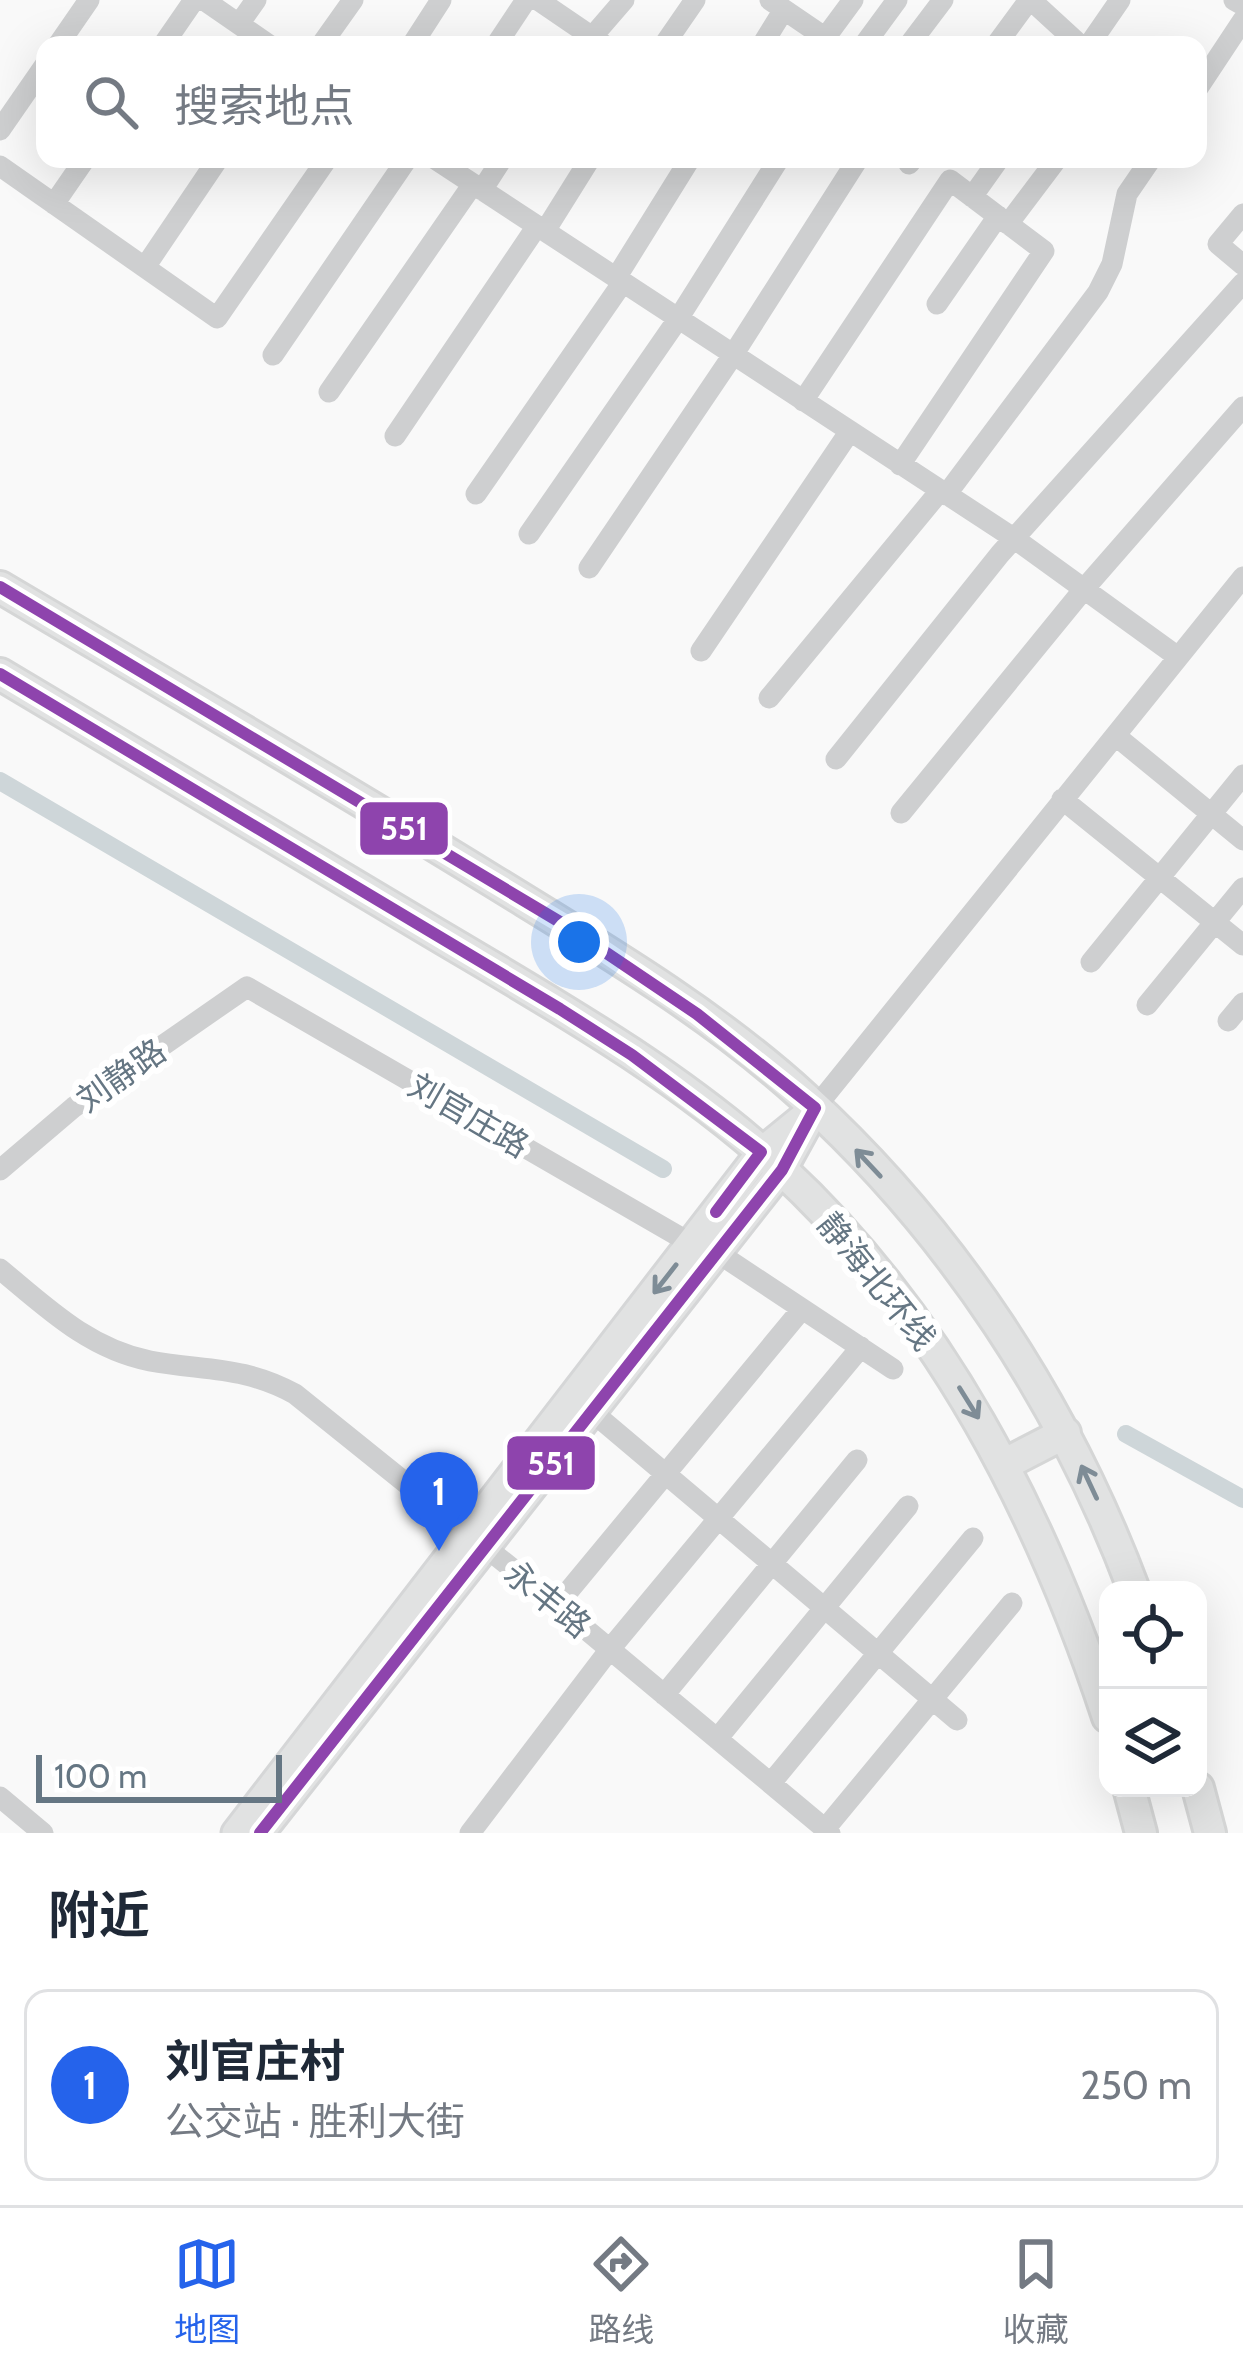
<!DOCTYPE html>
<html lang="zh">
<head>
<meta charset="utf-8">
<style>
	body { margin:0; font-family:Cabin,"Noto Sans SC",sans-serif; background:#f2f2f3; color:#1f2937 }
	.controls { position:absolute; right:36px; bottom:36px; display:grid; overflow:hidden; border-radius:24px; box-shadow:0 12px 48px #0002 }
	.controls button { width:108px; height:108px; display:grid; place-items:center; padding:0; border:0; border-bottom:3px solid #e0e1e3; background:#fff; color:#1f2937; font:60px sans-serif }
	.scale { position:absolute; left:36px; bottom:30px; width:246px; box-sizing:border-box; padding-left:12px; border:6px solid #657683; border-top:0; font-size:33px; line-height:42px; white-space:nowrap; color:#657683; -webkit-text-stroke:9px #fff; paint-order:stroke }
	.you { position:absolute; left:579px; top:942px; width:42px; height:42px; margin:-30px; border:9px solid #fff; border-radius:50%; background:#1a73e8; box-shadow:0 0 0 18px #1a73e833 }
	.badge { display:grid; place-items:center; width:78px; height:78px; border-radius:50%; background:#2563eb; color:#fff; font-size:39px; font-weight:700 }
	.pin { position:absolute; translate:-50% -99px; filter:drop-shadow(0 3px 6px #0008) }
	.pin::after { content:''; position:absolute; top:63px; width:42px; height:36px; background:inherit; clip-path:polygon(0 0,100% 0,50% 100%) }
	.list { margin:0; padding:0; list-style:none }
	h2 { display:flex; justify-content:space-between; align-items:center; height:156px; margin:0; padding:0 48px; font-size:51px }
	h2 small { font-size:39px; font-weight:400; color:#747a83 }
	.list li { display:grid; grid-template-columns:78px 1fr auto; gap:36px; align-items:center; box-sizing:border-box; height:192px; margin:0 24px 24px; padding:0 24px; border:3px solid #e0e1e3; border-radius:24px }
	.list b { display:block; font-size:45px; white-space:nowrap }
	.list p { margin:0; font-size:39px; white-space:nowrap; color:#747a83 }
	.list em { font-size:39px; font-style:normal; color:#747a83 }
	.icon { flex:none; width:66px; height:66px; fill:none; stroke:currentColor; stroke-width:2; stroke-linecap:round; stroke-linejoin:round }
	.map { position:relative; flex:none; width:1243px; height:1833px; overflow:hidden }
	.search { position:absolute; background:#fff; box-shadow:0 12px 48px #0002; left:36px; right:36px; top:36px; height:132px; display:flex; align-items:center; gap:30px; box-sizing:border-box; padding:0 42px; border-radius:24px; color:#747a83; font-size:45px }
	.sheet { height:372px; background:#fff }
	nav { display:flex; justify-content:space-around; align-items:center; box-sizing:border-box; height:168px; border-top:3px solid #e0e1e3; background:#fff; font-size:33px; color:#747a83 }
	nav a { display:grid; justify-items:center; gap:6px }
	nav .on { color:#2563eb }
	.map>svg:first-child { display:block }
</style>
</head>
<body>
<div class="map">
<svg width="1243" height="1833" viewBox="0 0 1243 1833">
	<rect width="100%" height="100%" fill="#f9f9f9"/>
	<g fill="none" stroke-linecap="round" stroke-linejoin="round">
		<path stroke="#ced6d9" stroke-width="18" d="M 0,781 L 663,1169
			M 1126,1434 L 1243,1499"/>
		<g stroke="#d5d6d7" stroke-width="33">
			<path id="major" d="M 236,1833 L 761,1152 L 815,1108
				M 260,1833 L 782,1170 L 810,1119"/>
		</g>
		<g stroke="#d5d6d6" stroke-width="36">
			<path id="highway" d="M 0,587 C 164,684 329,780 491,880 C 598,946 711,1012 804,1097 C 952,1232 1064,1403 1134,1590
				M 0,674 C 143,759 286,845 429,930 C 550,1002 677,1073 781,1169 C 941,1317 1041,1514 1108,1717
				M 1005,1464 L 1065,1433
				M 1129,1788 L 1141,1833
				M 1198,1788 L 1210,1833"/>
		</g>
		<path stroke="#cecfd0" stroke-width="21" d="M 204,0 L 269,45
			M 538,0 L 604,45
			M 770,0 L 836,45
			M 1031,0 L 1080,45
			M 1234,0 L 1243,5
			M 239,24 L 256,0
			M 592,37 L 624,0
			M 825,38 L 853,0
			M 58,45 L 89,0
			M 163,45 L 194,0
			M 321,45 L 353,0
			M 412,45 L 441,0
			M 496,45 L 526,0
			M 664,45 L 695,0
			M 762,45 L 783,11
			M 864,45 L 897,0
			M 909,45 L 943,0
			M 996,45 L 1029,0
			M 1089,45 L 1120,0
			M 1198,88 L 1243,20
			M 0,130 L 45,65
			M 435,159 L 1015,539 L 1178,657
			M 909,164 L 913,159
			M 0,166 L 217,318 L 327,159
			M 482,190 L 502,159
			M 972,197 L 999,159
			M 54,204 L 85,159
			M 1243,214 L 1218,244 L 1243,265
			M 1008,224 L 1057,159
			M 545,231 L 590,159
			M 145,267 L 218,159
			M 616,278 L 690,159
			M 937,304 L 998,216
			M 273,355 L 407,159
			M 329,392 L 473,184
			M 803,401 L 950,180 L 1044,251 L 900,465
			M 395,436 L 537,226
			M 476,494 L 623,282
			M 946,495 L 1098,292 L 1112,264 L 1127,194 L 1151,159
			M 529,534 L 678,319 L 779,159
			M 589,568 L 733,355 L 858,159
			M 701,651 L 850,431
			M 769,698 L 940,491
			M 1116,736 L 1243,840
			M 836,759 L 1000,554 L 1243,283
			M 1062,799 L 1243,945
			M 901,813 L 1084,589 L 1243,407
			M 1091,962 L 1243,775
			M 1147,1005 L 1243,888
			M 1228,1021 L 1243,1003
			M 815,1108 L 1243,577
			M 0,1170 L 74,1107 L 247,987 L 692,1244
			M 718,1253 L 893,1369
			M 0,1269 C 47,1308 89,1349 150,1361 C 205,1371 244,1366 295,1394 L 540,1591 L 830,1833
			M 584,1405 L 957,1720
			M 557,1605 L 802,1309
			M 664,1695 L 857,1460
			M 717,1739 L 908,1506
			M 771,1783 L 973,1538
			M 0,1797 L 43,1833
			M 825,1829 L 1012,1603
			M 470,1833 L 610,1649 L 861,1347"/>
		<use href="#major" stroke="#e1e2e2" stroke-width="27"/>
		<use href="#highway" stroke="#e1e2e2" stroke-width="30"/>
		<g stroke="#fff" stroke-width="21">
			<path id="bus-1" d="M 0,587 L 565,925 L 697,1014 L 815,1108 L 782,1170 L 260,1833
				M 0,674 L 560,1009 L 632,1055 L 761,1152 L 716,1212"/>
		</g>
		<use href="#bus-1" stroke="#8e44ad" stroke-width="12"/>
	</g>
	<defs><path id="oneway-shaft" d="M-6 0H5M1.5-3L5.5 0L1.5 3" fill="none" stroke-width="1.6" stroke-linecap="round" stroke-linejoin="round" transform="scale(3)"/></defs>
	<g stroke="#7e8c96">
		<use href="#oneway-shaft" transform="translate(868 1163) rotate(-133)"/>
		<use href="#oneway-shaft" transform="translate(665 1279) rotate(128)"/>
		<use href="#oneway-shaft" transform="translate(969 1403) rotate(58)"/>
		<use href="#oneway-shaft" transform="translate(1089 1482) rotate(-115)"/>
	</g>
	<g text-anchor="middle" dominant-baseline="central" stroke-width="12" stroke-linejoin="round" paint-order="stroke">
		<g font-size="33" fill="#657683" stroke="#fff">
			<text transform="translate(121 1075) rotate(-35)">刘静路</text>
			<text transform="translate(469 1115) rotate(30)">刘官庄路</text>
			<text transform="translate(877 1281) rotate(51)">静海北环线</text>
			<text transform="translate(548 1599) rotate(39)">永丰路</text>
		</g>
	</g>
	<g stroke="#fff" stroke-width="4.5">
		<rect x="358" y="800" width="92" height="57" rx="12" fill="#8e44ad"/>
		<rect x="505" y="1434" width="92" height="58" rx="12" fill="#8e44ad"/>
	</g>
	<g font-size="33" text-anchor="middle" font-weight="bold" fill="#fff">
		<text x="404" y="840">551</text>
		<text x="551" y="1475">551</text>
	</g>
</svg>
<div class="controls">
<button><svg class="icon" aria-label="locate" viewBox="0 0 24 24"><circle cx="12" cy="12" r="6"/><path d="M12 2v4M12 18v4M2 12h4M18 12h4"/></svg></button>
<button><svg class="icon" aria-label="layers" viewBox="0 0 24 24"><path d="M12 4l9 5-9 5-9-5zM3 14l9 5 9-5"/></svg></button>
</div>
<div class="scale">100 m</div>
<div class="you"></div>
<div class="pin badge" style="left:439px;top:1551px">1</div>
<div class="search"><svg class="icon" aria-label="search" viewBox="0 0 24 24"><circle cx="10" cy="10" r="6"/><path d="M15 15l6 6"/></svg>搜索地点</div>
</div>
<section class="sheet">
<h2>附近<small></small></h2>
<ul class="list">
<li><span class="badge">1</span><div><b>刘官庄村</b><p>公交站 · 胜利大街</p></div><em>250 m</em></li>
</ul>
</section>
<nav>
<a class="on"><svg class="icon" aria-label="map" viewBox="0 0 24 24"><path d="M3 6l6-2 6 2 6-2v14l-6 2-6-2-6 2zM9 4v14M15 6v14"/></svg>地图</a>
<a><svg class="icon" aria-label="directions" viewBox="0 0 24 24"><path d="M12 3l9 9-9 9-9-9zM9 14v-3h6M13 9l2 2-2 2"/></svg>路线</a>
<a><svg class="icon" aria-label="saved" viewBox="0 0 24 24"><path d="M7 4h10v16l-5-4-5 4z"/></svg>收藏</a>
</nav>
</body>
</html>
